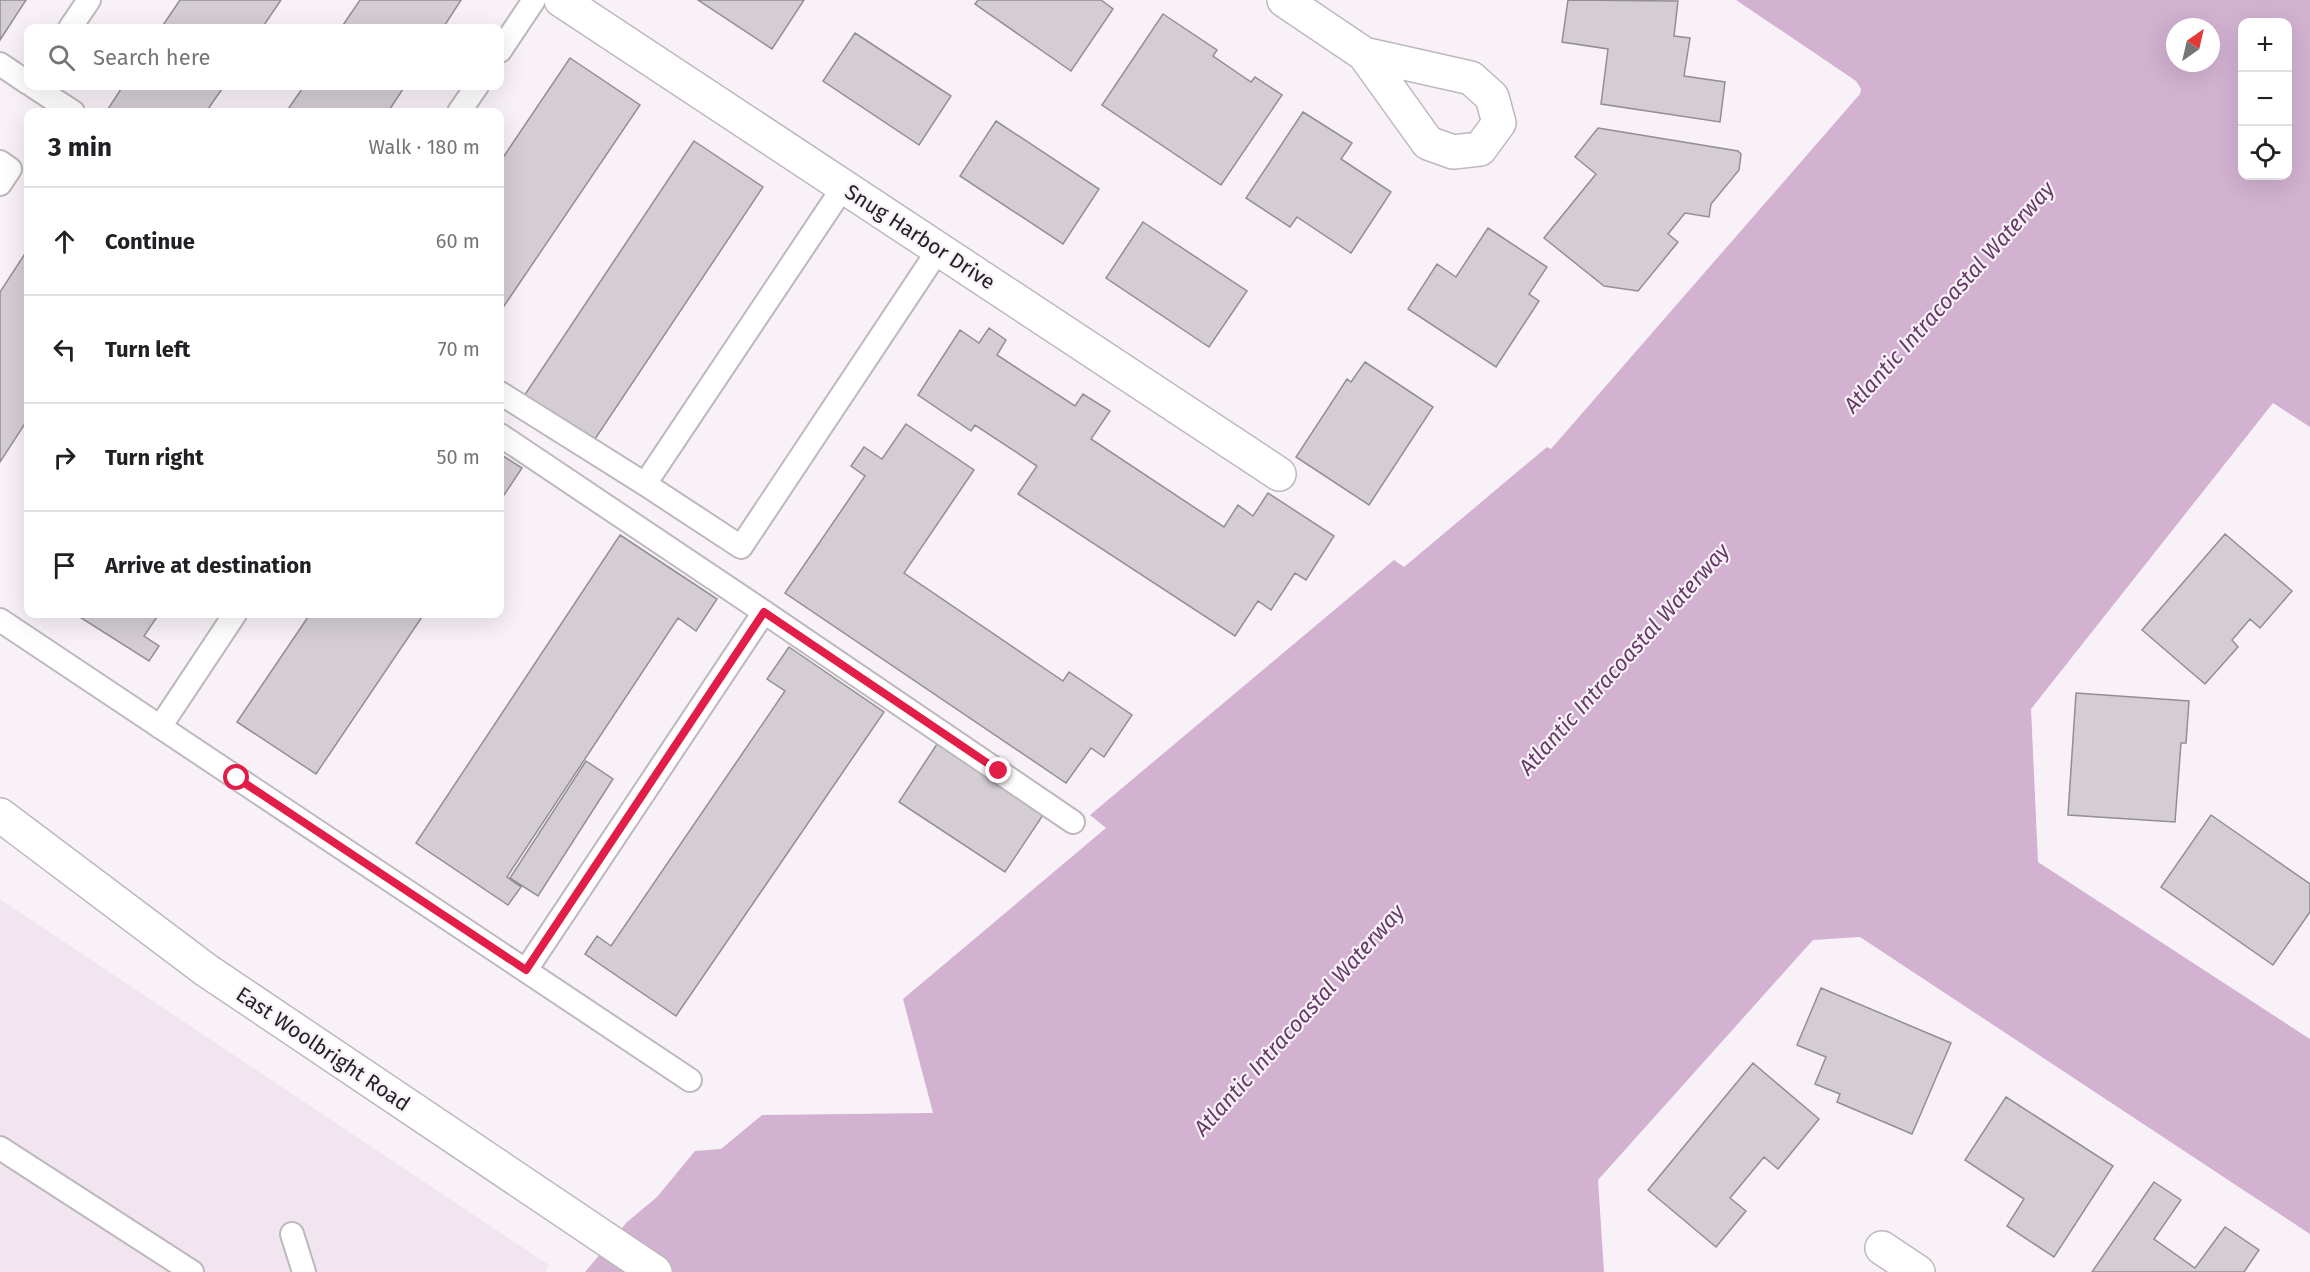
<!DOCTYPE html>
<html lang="en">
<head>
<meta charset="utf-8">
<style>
	body { margin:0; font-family:"Fira Sans",sans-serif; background:#f2f2f2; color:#202124 }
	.controls { position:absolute; right:18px; top:18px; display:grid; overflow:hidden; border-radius:12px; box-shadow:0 6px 24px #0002 }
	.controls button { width:54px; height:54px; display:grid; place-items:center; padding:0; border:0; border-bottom:2px solid #e0e0e0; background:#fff; color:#202124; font:30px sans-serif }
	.compass { position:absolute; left:2166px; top:18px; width:54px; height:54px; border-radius:50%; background:#fff; box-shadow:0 6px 24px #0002; rotate:34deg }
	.stop { position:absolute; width:18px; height:18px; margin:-14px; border:4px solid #e11d48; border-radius:50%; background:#fff }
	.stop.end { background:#e11d48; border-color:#fff; box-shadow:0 2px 6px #0008 }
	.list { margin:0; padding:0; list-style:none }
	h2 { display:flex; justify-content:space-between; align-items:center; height:78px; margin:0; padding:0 24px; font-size:26px }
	h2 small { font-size:20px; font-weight:400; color:#757577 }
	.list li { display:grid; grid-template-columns:39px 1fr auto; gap:18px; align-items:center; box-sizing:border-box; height:108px; padding:0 24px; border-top:2px solid #e0e0e0 }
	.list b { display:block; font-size:22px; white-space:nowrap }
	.list em { font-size:20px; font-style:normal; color:#757577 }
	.icon { flex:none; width:33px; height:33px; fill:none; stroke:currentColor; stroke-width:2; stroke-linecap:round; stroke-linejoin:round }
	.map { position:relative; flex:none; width:2310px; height:1272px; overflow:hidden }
	.search { position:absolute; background:#fff; box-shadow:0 6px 24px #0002; left:24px; top:24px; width:480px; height:66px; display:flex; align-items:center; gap:15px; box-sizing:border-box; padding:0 21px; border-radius:12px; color:#757577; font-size:22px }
	.panel { position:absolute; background:#fff; box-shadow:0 6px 24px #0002; left:24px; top:108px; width:480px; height:510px; border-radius:12px }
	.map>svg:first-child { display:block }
</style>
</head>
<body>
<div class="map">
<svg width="2310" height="1272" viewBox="0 0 2310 1272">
	<rect width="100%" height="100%" fill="#f8f2f8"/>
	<path fill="#f1e5f0" d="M 0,899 L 549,1265 L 545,1272 L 0,1272 Z"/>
	<path fill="#d2b1d1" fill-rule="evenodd" d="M 1736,0 L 2310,0 L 2310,427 L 2273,403 L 2031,709 L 2038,862 L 2310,1039 L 2310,1234 L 1860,937 L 1813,940 L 1598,1180 L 1604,1272 L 585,1272 L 627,1222 L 657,1197 L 695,1151 L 721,1149 L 762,1115 L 933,1113 L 903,999 L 1106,828 L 1090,815 L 1394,560 L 1404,567 L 1547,447 L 1551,449 L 1860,94 L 1861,89 L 1856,81 ZM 2242,22 L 2288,22 L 2288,176 L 2242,176 ZM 2175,27 L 2211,27 L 2211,63 L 2175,63 Z"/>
	<path fill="#d4ced4" stroke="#938e93" stroke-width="1.5" d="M 0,0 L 26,0 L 0,40 Z
		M 180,0 L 281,0 L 262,28 L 161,28 Z
		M 360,0 L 461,0 L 443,28 L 341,28 Z
		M 698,0 L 804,0 L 772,49 Z
		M 978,0 L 1101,0 L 1113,9 L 1071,71 L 975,4 Z
		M 1568,0 L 1678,1 L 1674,36 L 1690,38 L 1684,76 L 1725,82 L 1720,122 L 1601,104 L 1608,49 L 1562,42 Z
		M 1163,14 L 1217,50 L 1213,56 L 1251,82 L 1255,77 L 1282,95 L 1221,185 L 1102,105 Z
		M 855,33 L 951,96 L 919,145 L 823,81 Z
		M 570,58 L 640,105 L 500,312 L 500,162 Z
		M 123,86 L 224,86 L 206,112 L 106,112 Z
		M 304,86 L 405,86 L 388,112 L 286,112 Z
		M 1303,112 L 1352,143 L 1341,159 L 1391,192 L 1351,253 L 1297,217 L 1290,227 L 1246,198 Z
		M 996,121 L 1099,189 L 1063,244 L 960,176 Z
		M 1598,128 L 1738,151 L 1741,154 L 1739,170 L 1711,204 L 1709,217 L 1685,213 L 1668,234 L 1678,242 L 1638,291 L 1604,286 L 1544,238 L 1596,174 L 1575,157 Z
		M 694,141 L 763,187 L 591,445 L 522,399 Z
		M 1143,222 L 1247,291 L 1209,347 L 1106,278 Z
		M 1488,228 L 1547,267 L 1529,294 L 1539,301 L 1496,367 L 1408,309 L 1437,264 L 1456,277 Z
		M 28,249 L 28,419 L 0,462 L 0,292 Z
		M 989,328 L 1006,340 L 997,355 L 1075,406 L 1083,394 L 1110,411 L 1091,439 L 1224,527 L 1238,505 L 1253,516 L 1268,493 L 1334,536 L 1306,580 L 1295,573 L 1271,610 L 1258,601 L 1235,636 L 1018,494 L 1037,466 L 975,425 L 971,431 L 918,395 L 960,330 L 979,343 Z
		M 1365,362 L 1433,407 L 1369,505 L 1296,457 L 1347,379 L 1351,382 Z
		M 906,424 L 974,470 L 904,573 L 1063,681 L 1069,672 L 1132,715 L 1104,757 L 1091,748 L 1066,783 L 785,593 L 865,476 L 851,466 L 864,447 L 882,459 Z
		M 500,454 L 522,468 L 500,501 Z
		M 2225,534 L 2292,591 L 2260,628 L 2250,619 L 2232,640 L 2238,647 L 2205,684 L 2142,630 Z
		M 620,535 L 717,599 L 696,631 L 678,618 L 507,877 L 521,887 L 508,905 L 416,843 Z
		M 75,614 L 159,614 L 144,636 L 159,646 L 149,661 Z
		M 310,614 L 424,614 L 316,774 L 237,722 Z
		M 789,647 L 884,712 L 676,1016 L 585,954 L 597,936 L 611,946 L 785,691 L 767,679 Z
		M 2076,693 L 2189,701 L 2186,743 L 2181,743 L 2175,822 L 2068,815 Z
		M 941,738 L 1047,809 L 1005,872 L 899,802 Z
		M 586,761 L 613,779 L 538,896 L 510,878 Z
		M 2211,815 L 2310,884 L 2310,912 L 2273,965 L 2161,887 Z
		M 1821,988 L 1951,1043 L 1912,1134 L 1837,1102 L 1840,1094 L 1815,1084 L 1826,1057 L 1797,1045 Z
		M 1753,1063 L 1819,1119 L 1778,1169 L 1764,1157 L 1730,1198 L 1746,1211 L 1716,1247 L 1648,1190 Z
		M 2006,1097 L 2113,1166 L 2054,1257 L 2007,1226 L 2024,1199 L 1965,1160 Z
		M 2154,1182 L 2181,1200 L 2154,1239 L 2195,1268 L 2225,1227 L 2259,1250 L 2244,1272 L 2092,1272 Z"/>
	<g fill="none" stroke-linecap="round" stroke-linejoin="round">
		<g stroke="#beb8be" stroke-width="26">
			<path id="service" d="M 70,28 L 89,0
				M 500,51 L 534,0
				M 0,64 L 28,83
				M 33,86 L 73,112
				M 459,112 L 477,86
				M 0,162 L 10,169 L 0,184
				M 500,393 L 645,484 L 741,547 L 939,249
				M 500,435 L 764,612 L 526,970
				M 645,484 L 844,186
				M 764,612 L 1073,822
				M 0,620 L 690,1080
				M 160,727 L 235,614
				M 0,1148 L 192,1272
				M 292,1234 L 304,1272"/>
		</g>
		<g stroke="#beb8be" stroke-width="36">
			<path id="minor" d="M 561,0 L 1279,474
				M 1284,0 L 1364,54 L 1428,143 L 1453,152 L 1480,149 L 1499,123 L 1492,97 L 1471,78 L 1364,54
				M 1882,1248 L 1918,1272"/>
		</g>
		<g stroke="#beb8be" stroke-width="36">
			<path id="secondary" d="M 0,815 L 206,970 L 655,1272"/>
		</g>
		<use href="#service" stroke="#fff" stroke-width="22"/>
		<use href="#minor" stroke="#fff" stroke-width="33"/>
		<use href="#secondary" stroke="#fff" stroke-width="33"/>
	</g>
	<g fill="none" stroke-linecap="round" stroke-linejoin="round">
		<path stroke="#e11d48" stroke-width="8" d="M 237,778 L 526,970 L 764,612 L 999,771"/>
	</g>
	<g text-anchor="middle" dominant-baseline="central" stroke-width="4.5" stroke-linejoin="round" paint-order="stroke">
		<g font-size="21" fill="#232123" stroke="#f8f2f8">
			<text transform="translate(920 237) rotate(33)">Snug Harbor Drive</text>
			<text transform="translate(323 1049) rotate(34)">East Woolbright Road</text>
		</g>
		<g font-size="22" font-style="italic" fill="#653a65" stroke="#f8f2f8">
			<text transform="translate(1949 297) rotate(-48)">Atlantic Intracoastal Waterway</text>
			<text transform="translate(1624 659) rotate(-48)">Atlantic Intracoastal Waterway</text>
			<text transform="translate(1299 1020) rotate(-48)">Atlantic Intracoastal Waterway</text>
		</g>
	</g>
</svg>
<div class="controls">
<button>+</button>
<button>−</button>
<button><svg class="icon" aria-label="locate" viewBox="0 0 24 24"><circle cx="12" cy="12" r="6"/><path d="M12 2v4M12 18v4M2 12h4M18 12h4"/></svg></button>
</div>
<svg class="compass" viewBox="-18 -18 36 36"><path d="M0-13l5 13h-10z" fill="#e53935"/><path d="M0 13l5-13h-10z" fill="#757577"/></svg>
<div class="stop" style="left:237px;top:778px"></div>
<div class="stop end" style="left:999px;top:771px"></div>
<div class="search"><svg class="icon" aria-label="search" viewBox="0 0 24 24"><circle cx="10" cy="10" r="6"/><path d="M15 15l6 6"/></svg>Search here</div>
<section class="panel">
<h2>3 min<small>Walk · 180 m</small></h2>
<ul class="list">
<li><svg class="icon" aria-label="ahead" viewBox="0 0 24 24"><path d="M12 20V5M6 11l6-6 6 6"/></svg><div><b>Continue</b></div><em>60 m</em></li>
<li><svg class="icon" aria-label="left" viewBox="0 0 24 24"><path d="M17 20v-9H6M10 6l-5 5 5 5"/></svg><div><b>Turn left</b></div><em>70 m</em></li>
<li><svg class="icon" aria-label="right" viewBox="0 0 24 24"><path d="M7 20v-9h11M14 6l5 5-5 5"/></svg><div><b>Turn right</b></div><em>50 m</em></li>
<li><svg class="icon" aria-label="arrive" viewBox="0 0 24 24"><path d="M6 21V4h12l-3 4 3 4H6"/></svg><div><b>Arrive at destination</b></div></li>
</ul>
</section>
</div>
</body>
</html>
